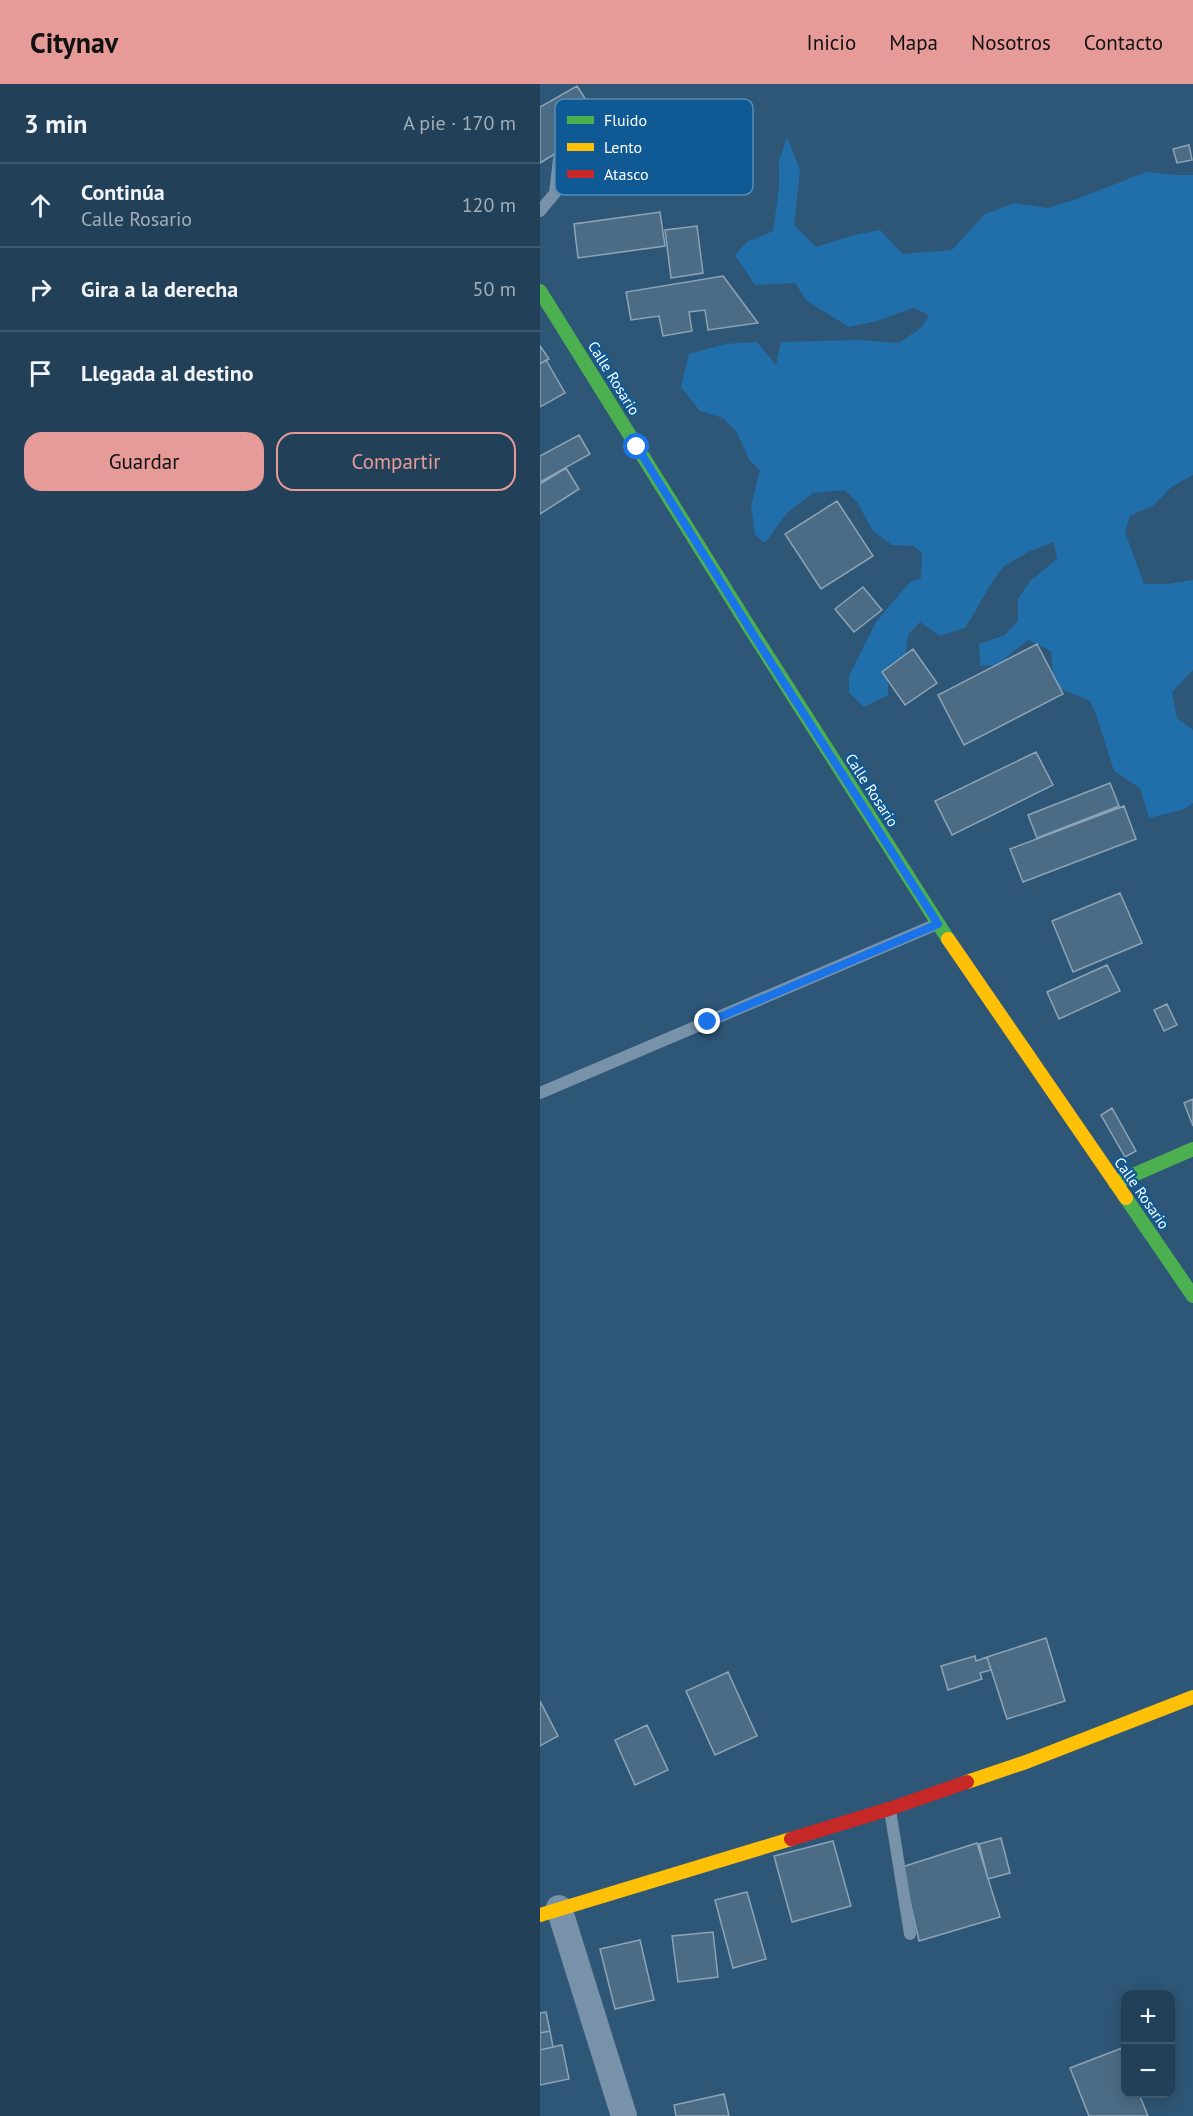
<!DOCTYPE html>
<html lang="es">
<head>
<meta charset="utf-8">
<style>
	body { margin:0; font-family:"PT Sans",sans-serif; background:#2a475e; color:#f1f3f6 }
	.controls { position:absolute; right:18px; bottom:18px; display:grid; overflow:hidden; border-radius:12px; box-shadow:0 3px 15px #0003 }
	.controls button { width:54px; height:54px; display:grid; place-items:center; padding:0; border:0; border-bottom:2px solid #3f596e; background:#224058; color:#f1f3f6; font:30px sans-serif }
	.stop { position:absolute; width:18px; height:18px; margin:-14px; border:4px solid #1a73e8; border-radius:50%; background:#fff }
	.stop.end { background:#1a73e8; border-color:#fff; box-shadow:0 2px 6px #0008 }
	.list { margin:0; padding:0; list-style:none }
	h2 { display:flex; justify-content:space-between; align-items:center; height:78px; margin:0; padding:0 24px; font-size:26px }
	h2 small { font-size:20px; font-weight:400; color:#a2afba }
	.list li { display:grid; grid-template-columns:39px 1fr auto; gap:18px; align-items:center; box-sizing:border-box; height:84px; padding:0 24px; border-top:2px solid #3f596e }
	.list b { display:block; font-size:22px; white-space:nowrap }
	.list p { margin:0; font-size:20px; white-space:nowrap; color:#a2afba }
	.list em { font-size:20px; font-style:normal; color:#a2afba }
	.actions { display:flex; gap:12px; padding:18px 24px }
	.actions a { flex:1; padding:14px 0; border:2px solid #e69b98; border-radius:18px; text-align:center; font-size:21px; color:#e69b98 }
	.actions .main { background:#e69b98; color:#111 }
	.icon { flex:none; width:33px; height:33px; fill:none; stroke:currentColor; stroke-width:2; stroke-linecap:round; stroke-linejoin:round }
	.map { position:relative; flex:none; width:653px; height:2032px; overflow:hidden }
	header { display:flex; align-items:center; gap:36px; box-sizing:border-box; height:84px; padding:0 30px; background:#e69b98; color:#111 }
	header strong { font-size:28px }
	nav { display:flex; gap:33px; margin-inline-start:auto; font-size:21px }
	main { display:flex }
	aside { flex:1; background:#224058 }
	.map>svg:first-child { display:block }
</style>
</head>
<body>
<header>
<strong>Citynav</strong>
<nav><a>Inicio</a><a>Mapa</a><a>Nosotros</a><a>Contacto</a></nav>
</header>
<main>
<aside>
<h2>3 min<small>A pie · 170 m</small></h2>
<ul class="list">
<li><svg class="icon" aria-label="ahead" viewBox="0 0 24 24"><path d="M12 20V5M6 11l6-6 6 6"/></svg><div><b>Continúa</b><p>Calle Rosario</p></div><em>120 m</em></li>
<li><svg class="icon" aria-label="right" viewBox="0 0 24 24"><path d="M7 20v-9h11M14 6l5 5-5 5"/></svg><div><b>Gira a la derecha</b></div><em>50 m</em></li>
<li><svg class="icon" aria-label="arrive" viewBox="0 0 24 24"><path d="M6 21V4h12l-3 4 3 4H6"/></svg><div><b>Llegada al destino</b></div></li>
</ul>
<div class="actions"><a class="main">Guardar</a><a>Compartir</a></div>
</aside>
<div class="map">
<svg width="653" height="2032" viewBox="0 0 653 2032">
	<rect width="100%" height="100%" fill="#2e5676"/>
	<path fill="#206fab" d="M 247,53 L 260,86 L 254,141 L 276,163 L 314,151 L 340,146 L 363,170 L 412,166 L 445,130 L 475,119 L 507,124 L 537,115 L 606,88 L 637,91 L 653,91 L 653,391 L 631,403 L 614,421 L 590,432 L 585,448 L 604,500 L 627,500 L 653,496 L 653,586 L 632,608 L 637,634 L 653,646 L 653,719 L 642,726 L 609,734 L 600,704 L 574,687 L 556,630 L 550,617 L 519,604 L 513,592 L 511,567 L 488,556 L 457,581 L 440,582 L 439,560 L 465,551 L 478,537 L 478,515 L 490,497 L 517,475 L 514,458 L 488,468 L 463,483 L 449,503 L 426,543 L 400,552 L 380,538 L 368,551 L 365,574 L 348,581 L 348,611 L 324,623 L 309,609 L 309,592 L 336,538 L 370,498 L 381,494 L 382,469 L 374,462 L 352,461 L 333,447 L 317,418 L 305,406 L 273,409 L 247,429 L 225,459 L 215,451 L 211,422 L 220,386 L 210,377 L 196,347 L 183,334 L 160,327 L 141,303 L 149,270 L 185,260 L 217,258 L 236,281 L 241,258 L 320,256 L 359,259 L 381,244 L 389,231 L 373,224 L 337,237 L 309,243 L 267,217 L 255,199 L 215,201 L 195,171 L 207,158 L 233,147 L 239,105 L 239,77 Z"/>
	<path fill="#4c6c85" stroke="#8ca4b7" stroke-width="1.5" d="M 37,2 L 62,41 L 0,79 L 0,23 Z
		M 649,61 L 652,76 L 637,79 L 633,65 Z
		M 120,128 L 125,162 L 38,174 L 34,140 Z
		M 157,142 L 163,189 L 131,194 L 125,146 Z
		M 183,192 L 218,239 L 168,246 L 165,226 L 149,228 L 152,247 L 123,252 L 119,232 L 91,236 L 86,208 Z
		M 0,262 L 9,275 L 0,280 Z
		M 6,276 L 25,309 L 0,323 L 0,280 Z
		M 39,351 L 50,370 L 0,398 L 0,372 Z
		M 26,384 L 39,405 L 0,430 L 0,400 Z
		M 297,417 L 333,472 L 281,505 L 245,450 Z
		M 323,503 L 342,526 L 314,548 L 295,525 Z
		M 497,560 L 523,610 L 424,661 L 398,611 Z
		M 373,565 L 397,599 L 365,621 L 342,588 Z
		M 496,668 L 513,701 L 412,751 L 395,717 Z
		M 570,699 L 579,722 L 497,754 L 488,731 Z
		M 584,722 L 596,755 L 483,798 L 470,765 Z
		M 580,809 L 602,859 L 533,888 L 512,837 Z
		M 567,881 L 580,907 L 519,935 L 507,908 Z
		M 627,920 L 637,941 L 624,947 L 614,926 Z
		M 653,1015 L 653,1042 L 644,1019 Z
		M 572,1024 L 596,1067 L 585,1073 L 561,1031 Z
		M 506,1554 L 525,1617 L 467,1635 L 447,1573 Z
		M 435,1572 L 436,1577 L 447,1573 L 451,1586 L 440,1589 L 442,1595 L 408,1606 L 401,1582 Z
		M 188,1588 L 217,1652 L 175,1671 L 146,1607 Z
		M 0,1617 L 18,1652 L 0,1662 Z
		M 107,1641 L 128,1686 L 95,1701 L 75,1656 Z
		M 461,1754 L 470,1789 L 448,1795 L 439,1760 Z
		M 293,1757 L 311,1822 L 252,1838 L 234,1772 Z
		M 437,1759 L 460,1833 L 379,1857 L 362,1783 Z
		M 207,1808 L 226,1875 L 193,1884 L 175,1816 Z
		M 173,1848 L 178,1893 L 138,1898 L 132,1852 Z
		M 100,1856 L 114,1916 L 75,1925 L 60,1865 Z
		M 6,1928 L 10,1947 L 0,1949 L 0,1929 Z
		M 10,1947 L 13,1963 L 0,1966 L 0,1949 Z
		M 22,1961 L 29,1995 L 0,2001 L 0,1966 Z
		M 582,1964 L 586,1974 L 586,2010 L 599,2010 L 608,2032 L 549,2032 L 530,1984 Z
		M 184,2010 L 189,2032 L 136,2032 L 134,2021 Z"/>
	<g fill="none" stroke-linecap="round" stroke-linejoin="round">
		<path stroke="#7792a9" stroke-width="12" d="M 0,127 L 15,109 L 20,67
			M 0,1009 L 397,840
			M 350,1726 L 370,1850"/>
		<path stroke="#7792a9" stroke-width="26" d="M 19,1824 L 84,2032"/>
		<path stroke="#4caf50" stroke-width="14" d="M 0,207 L 206,538 L 408,855
			M 575,1099 L 653,1065
			M 586,1114 L 653,1212"/>
		<path stroke="#ffc107" stroke-width="14" d="M 408,855 L 586,1114
			M 427,1698 L 486,1678 L 653,1613
			M 0,1831 L 251,1755"/>
		<path stroke="#c62828" stroke-width="14" d="M 251,1755 L 349,1725 L 427,1698"/>
	</g>
	<g fill="none" stroke-linecap="round" stroke-linejoin="round">
		<path stroke="#1a73e8" stroke-width="8" d="M 97,363 L 218,558 L 398,840 L 168,938"/>
	</g>
	<g text-anchor="middle" dominant-baseline="central" stroke-width="4.5" stroke-linejoin="round" paint-order="stroke">
		<g font-size="15" fill="#fff" stroke="#0f5a95">
			<text transform="translate(74 294) rotate(58)">Calle Rosario</text>
			<text transform="translate(332 706) rotate(57)">Calle Rosario</text>
			<text transform="translate(602 1109) rotate(55)">Calle Rosario</text>
		</g>
	</g>
	<rect x="15" y="15" width="198" height="96" rx="9" fill="#0f5a95" stroke="#578cb5" stroke-width="1.5"/>
	<rect x="27" y="32" width="27" height="8" fill="#4caf50"/>
	<rect x="27" y="59" width="27" height="8" fill="#ffc107"/>
	<rect x="27" y="86" width="27" height="8" fill="#c62828"/>
	<g font-size="16" fill="#fff">
		<text x="64" y="42">Fluido</text>
		<text x="64" y="69">Lento</text>
		<text x="64" y="96">Atasco</text>
	</g>
</svg>
<div class="controls">
<button>+</button>
<button>−</button>
</div>
<div class="stop" style="left:97px;top:363px"></div>
<div class="stop end" style="left:168px;top:938px"></div>
</div>
</main>
</body>
</html>
